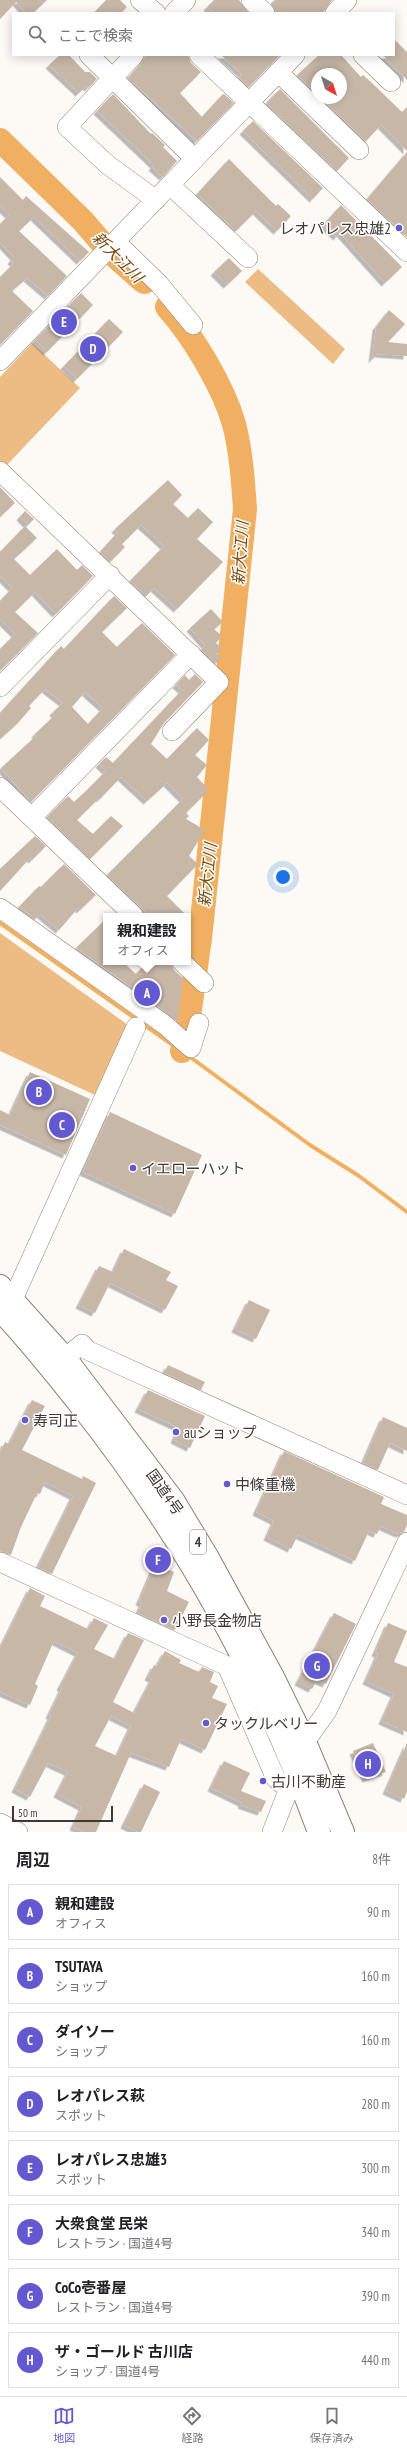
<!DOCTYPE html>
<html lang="ja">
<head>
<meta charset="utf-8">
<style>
	body { margin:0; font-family:"PT Sans Narrow","Noto Sans JP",sans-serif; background:#f6f6f6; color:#202124 }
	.compass { position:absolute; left:311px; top:68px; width:36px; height:36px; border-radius:50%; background:#fff; box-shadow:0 2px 10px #0003; rotate:141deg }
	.scale { position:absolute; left:12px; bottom:10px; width:101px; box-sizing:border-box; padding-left:4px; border:2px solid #3f3932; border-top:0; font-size:11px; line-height:14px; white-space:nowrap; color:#3f3932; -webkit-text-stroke:3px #fff; paint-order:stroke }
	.you { position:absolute; left:283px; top:877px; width:14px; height:14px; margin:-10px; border:3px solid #fff; border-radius:50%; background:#1a73e8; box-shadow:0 0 0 6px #1a73e833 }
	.badge { display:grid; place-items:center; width:26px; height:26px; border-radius:50%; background:#6259d1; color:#fff; font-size:13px; font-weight:700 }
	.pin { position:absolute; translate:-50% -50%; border:2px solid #fff; box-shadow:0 1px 4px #0006 }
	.popup { position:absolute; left:103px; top:913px; width:88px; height:52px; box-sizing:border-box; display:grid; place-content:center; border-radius:0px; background:#fff; filter:drop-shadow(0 1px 3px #0005); font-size:13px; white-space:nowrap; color:#757577 }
	.popup b { font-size:15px; color:#202124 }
	.popup::after { content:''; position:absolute; left:50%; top:100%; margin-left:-8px; border:8px solid transparent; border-top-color:#fff }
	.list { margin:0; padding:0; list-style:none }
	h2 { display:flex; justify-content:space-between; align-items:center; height:52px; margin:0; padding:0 16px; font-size:17px }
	h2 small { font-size:13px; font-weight:400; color:#757577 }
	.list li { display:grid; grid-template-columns:26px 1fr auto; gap:12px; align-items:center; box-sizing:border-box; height:56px; margin:0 8px 8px; padding:0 8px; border:1px solid #e0e0e0; border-radius:0px }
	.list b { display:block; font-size:15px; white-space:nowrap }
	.list p { margin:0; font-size:13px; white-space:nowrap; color:#757577 }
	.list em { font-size:13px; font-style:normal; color:#757577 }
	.icon { flex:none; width:22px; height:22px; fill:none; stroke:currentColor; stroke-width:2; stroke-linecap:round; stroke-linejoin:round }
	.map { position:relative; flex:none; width:407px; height:1832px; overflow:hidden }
	.search { position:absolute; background:#fff; box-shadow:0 2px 10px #0003; left:12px; right:12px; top:12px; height:44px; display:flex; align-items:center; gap:10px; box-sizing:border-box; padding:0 14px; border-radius:0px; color:#757577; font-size:15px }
	.sheet { height:564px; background:#fff }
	nav { display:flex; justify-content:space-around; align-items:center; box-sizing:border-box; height:56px; border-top:1px solid #e0e0e0; background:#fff; font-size:11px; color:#757577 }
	nav a { display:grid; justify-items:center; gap:2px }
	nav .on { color:#6259d1 }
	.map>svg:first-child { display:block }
</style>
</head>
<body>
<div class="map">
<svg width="407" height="1832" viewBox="0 0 407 1832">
	<defs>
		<filter id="shadow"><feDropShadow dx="-3.5" dy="3.5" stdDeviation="0" flood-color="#0004"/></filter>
	</defs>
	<rect width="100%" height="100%" fill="#fdfaf6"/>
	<path fill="#edbc84" d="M 258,269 L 345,349 L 333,364 L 245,282 Z
		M 32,343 L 80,388 L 5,467 L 0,462 L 0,377 Z
		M 0,933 L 128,1025 L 97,1096 L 0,1051 Z"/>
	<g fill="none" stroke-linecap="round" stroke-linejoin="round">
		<path stroke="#f1b061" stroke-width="4" d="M 0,923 L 177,1048
			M 186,1054 L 310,1145 L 359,1176 L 407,1212"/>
		<path stroke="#f1b061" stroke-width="24" d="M 0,140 L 83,221 L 108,250 L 144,282
			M 167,307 C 193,336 223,386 234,424 C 241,451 243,480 245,509 L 200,939 C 194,977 191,1014 182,1051"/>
	</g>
	<path fill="#c6b7a7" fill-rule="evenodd" filter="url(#shadow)" d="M 0,0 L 47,0 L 33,13 L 26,13 L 16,2 L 0,19 Z
		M 106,0 L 120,0 L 127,7 L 121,13 L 94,13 Z
		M 214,0 L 239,0 L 249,13 L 214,13 L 207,7 Z
		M 275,0 L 332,0 L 323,13 L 276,13 L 271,3 Z
		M 394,39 L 407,52 L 407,80 L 383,55 L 394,55 Z
		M 60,55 L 69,55 L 85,72 L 90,72 L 97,79 L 88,88 L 86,86 L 79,93 L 49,65 Z
		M 145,55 L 188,55 L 191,63 L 201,72 L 180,93 L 202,117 L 222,95 L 224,94 L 234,103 L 197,141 L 128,78 L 142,62 Z
		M 221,55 L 280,55 L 249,87 L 239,78 L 242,74 Z
		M 319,55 L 341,55 L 361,77 L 363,75 L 372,83 L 402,112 L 407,107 L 407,151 L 381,125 L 366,141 L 321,98 L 341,98 L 341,74 L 317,74 L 317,94 L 297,75 Z
		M 280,89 L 349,158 L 337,171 L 269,106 L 267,102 Z
		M 113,94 L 151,134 L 152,133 L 165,145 L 163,147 L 177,161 L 163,177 L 152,167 L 154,165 L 97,111 Z
		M 253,121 L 323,188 L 313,199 L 243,131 Z
		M 407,152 L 407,237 L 367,199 Z
		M 229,159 L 276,206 L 278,204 L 291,216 L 277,231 L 256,211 L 236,231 L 197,194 Z
		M 0,177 L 23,200 L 26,196 L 89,252 L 80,261 L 34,217 L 19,231 L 67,276 L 48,296 L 27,278 L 12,291 L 33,311 L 0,345 L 0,277 L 14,263 L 11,261 L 14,257 L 0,242 L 0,224 L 9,215 L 0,206 Z
		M 341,205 L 402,267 L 385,283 L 340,233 L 337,237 L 323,225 Z
		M 229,258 L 242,271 L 227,285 L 214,272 Z
		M 81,293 L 93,305 L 47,352 L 35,340 Z
		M 389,310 L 405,324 L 388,342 L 407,344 L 407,356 L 377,354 L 372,360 L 376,327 Z
		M 109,319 L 123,332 L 77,379 L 64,366 Z
		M 168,480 L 182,495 L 173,504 L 188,518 L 198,508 L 213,522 L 197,539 L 223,562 L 177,609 L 154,588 L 146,596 L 130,581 L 164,546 L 141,525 L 122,544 L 125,547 L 110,562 L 100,552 L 118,532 L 115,529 Z
		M 0,487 L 15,503 L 0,517 Z
		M 25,511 L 34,519 L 28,525 L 20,517 Z
		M 25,526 L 37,538 L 14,559 L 30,575 L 57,549 L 77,570 L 82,565 L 93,576 L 56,614 L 35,592 L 15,612 L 38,633 L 0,671 L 0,649 L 15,634 L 0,619 L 0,601 L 12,588 L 0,576 L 0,552 Z
		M 114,596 L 127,608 L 102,632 L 117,647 L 142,623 L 175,655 L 31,802 L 1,768 L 36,736 L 35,734 L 55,715 L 53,712 L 63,703 L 45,689 L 29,706 L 31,708 L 18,723 L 0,739 L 0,713 L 61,646 L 64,649 ZM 85,692 L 103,708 L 88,724 L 72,707 Z
		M 211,609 L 223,622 L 214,629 L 222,636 L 216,643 L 222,648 L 217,654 L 221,658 L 216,663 L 201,650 L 205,645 L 190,628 Z
		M 195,674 L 203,682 L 164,723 L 151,744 L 167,759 L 197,728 L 209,740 L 195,755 L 207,765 L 197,777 L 209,790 L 186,813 L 189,816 L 186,819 L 205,830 L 189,856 L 198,864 L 167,896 L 187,916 L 150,916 L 107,875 L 183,799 L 167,783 L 147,801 L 121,777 L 100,799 L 99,798 L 77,820 L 93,834 L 111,816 L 123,826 L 90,859 L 47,817 L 68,796 L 74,802 L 86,791 L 106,771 L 99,764 L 106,757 L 113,763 L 182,690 L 176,685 L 185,675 L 189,680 Z
		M 35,836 L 46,846 L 32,860 L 30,858 L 0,891 L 0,869 Z
		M 64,864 L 96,895 L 80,910 L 78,908 L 59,930 L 40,914 L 35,919 L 19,907 L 39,886 L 41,887 Z
		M 106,919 L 106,962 L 123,962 L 136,974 L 147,962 L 171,962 L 174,970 L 183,978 L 178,1022 L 152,1002 L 154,980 L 141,994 L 76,948 Z
		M 30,1072 L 90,1099 L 66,1155 L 0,1125 L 0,1110 L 10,1115 Z
		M 110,1112 L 202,1155 L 175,1214 L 83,1172 Z
		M 124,1249 L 171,1272 L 166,1280 L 178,1286 L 165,1310 L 110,1283 L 95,1313 L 79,1305 L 99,1266 L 113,1272 Z
		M 249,1300 L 270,1310 L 256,1339 L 235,1329 Z
		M 168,1365 L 205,1382 L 201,1390 L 164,1373 Z
		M 148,1390 L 205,1416 L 190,1448 L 174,1440 L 179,1428 L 138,1409 Z
		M 32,1400 L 45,1406 L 22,1450 L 82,1479 L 83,1476 L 96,1483 L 52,1574 L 38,1567 L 73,1496 L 45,1482 L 40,1494 L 37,1493 L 21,1527 L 11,1555 L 0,1551 L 0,1452 L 5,1442 L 9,1444 Z
		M 383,1417 L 407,1428 L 407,1451 L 390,1443 L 378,1470 L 363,1463 Z
		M 284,1451 L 384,1497 L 381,1504 L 407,1515 L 407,1525 L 404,1532 L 399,1534 L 381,1526 L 377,1534 L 369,1531 L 355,1561 L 298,1535 L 291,1549 L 267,1537 L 274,1521 L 256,1512 Z
		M 155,1564 L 174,1572 L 167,1591 L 189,1602 L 175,1630 L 138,1613 L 142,1603 L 139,1602 Z
		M 30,1588 L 45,1596 L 40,1606 L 88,1629 L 94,1618 L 108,1625 L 94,1649 L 115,1659 L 128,1633 L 144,1640 L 113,1702 L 134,1713 L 152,1679 L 148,1677 L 154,1665 L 157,1666 L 165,1651 L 181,1660 L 179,1663 L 199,1672 L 202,1667 L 214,1672 L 210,1682 L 218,1686 L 212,1698 L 227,1704 L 205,1750 L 181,1739 L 169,1767 L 131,1753 L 96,1832 L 84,1832 L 73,1827 L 82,1807 L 57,1794 L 68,1772 L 48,1763 L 30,1797 L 15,1789 L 51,1716 L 49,1715 L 62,1688 L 60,1687 L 78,1653 L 54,1641 L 35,1684 L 38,1686 L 30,1705 L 0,1692 L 0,1649 ZM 111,1716 L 131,1726 L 117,1756 L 95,1746 Z
		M 334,1613 L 356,1624 L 326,1684 L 317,1680 L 312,1689 L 298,1682 Z
		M 388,1623 L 407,1631 L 394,1662 L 407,1667 L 407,1732 L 382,1721 L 394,1694 L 366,1681 L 378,1654 L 375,1653 Z
		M 373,1743 L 386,1772 L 366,1779 L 353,1751 Z
		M 407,1743 L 407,1792 L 404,1799 L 386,1791 Z
		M 224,1761 L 250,1773 L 241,1791 L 266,1801 L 261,1812 L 241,1805 L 242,1803 L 211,1788 Z
		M 144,1784 L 160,1792 L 141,1832 L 138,1832 L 124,1825 Z"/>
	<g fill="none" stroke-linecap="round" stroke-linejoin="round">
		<g stroke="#8e8071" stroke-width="20">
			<path id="minor" d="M 140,0 L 156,13
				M 251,0 L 265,13
				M 174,13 L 186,0
				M 335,13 L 347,0
				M 89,55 L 195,159
				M 134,55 L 67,127 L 108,165 L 156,200
				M 199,55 L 407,252
				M 363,55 L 391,82
				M 278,72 L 359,150
				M 170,185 L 248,258
				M 116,242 L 160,285 L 193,325
				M 0,361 L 295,55
				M 0,471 L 219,682 L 172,731
				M 0,687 L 110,575
				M 0,787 L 134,916
				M 32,817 L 191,654
				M 0,908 L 165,1025 L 191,1048 L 199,1023
				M 182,962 L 204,983
				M 4,1310 L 13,1299 L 136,1027
				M 65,1358 L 82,1344 L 87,1350 L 407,1495
				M 0,1562 L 227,1666 L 276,1779 L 289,1789
				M 305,1742 L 327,1711 L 407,1542
				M 0,1823 L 18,1832
				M 272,1832 L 293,1778"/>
		</g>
		<g stroke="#8e8071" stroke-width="24">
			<path id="highway" d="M 0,1286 L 65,1358 L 173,1500 L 208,1558 L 273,1677 L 305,1742 L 343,1832
				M 0,1310 C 28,1339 53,1371 78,1402 C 183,1534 261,1674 319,1832"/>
		</g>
		<use href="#minor" stroke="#fff" stroke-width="19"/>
		<use href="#highway" stroke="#fff" stroke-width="22"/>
	</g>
	<g fill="#6259d1" stroke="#fff" stroke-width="1.5">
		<circle cx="399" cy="228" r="4"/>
		<circle cx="133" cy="1168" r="4"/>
		<circle cx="25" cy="1420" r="4"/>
		<circle cx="176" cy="1432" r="4"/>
		<circle cx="227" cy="1484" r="4"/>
		<circle cx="164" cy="1620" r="4"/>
		<circle cx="206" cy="1723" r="4"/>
		<circle cx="263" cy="1781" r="4"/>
	</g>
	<g text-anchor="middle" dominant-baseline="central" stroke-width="3" stroke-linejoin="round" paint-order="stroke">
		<rect fill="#fff" stroke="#797470" stroke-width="1" x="190" y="1530" width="16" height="24" rx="3"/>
		<g font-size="14" font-weight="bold" fill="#3f3932">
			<text x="198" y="1542">4</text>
		</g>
		<g font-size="15" fill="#3f3932" stroke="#fff" text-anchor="start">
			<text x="391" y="228" text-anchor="end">レオパレス忠雄2</text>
			<text x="141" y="1168">イエローハット</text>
			<text x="33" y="1420">寿司正</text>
			<text x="184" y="1432">auショップ</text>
			<text x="235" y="1484">中條重機</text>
			<text x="172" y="1620">小野長金物店</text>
			<text x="214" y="1723">タックルベリー</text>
			<text x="271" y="1781">古川不動産</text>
		</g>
		<g font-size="15" fill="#3f3932" stroke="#fff">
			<text transform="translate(165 1492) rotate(55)">国道4号</text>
		</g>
		<g font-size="16" font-style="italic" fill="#774d11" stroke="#fff">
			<text transform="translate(118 257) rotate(45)">新大江川</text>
			<text transform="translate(240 553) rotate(-86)">新大江川</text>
			<text transform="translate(207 875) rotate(-84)">新大江川</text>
		</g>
	</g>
</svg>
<svg class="compass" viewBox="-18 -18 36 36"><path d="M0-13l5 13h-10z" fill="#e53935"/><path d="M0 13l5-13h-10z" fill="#757577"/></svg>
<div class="scale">50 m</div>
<div class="you"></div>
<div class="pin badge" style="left:147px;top:993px">A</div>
<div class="popup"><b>親和建設</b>オフィス</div>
<div class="pin badge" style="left:39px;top:1092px">B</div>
<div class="pin badge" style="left:62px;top:1125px">C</div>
<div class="pin badge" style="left:93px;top:349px">D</div>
<div class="pin badge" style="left:64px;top:322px">E</div>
<div class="pin badge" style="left:158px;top:1560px">F</div>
<div class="pin badge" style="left:317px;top:1666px">G</div>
<div class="pin badge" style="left:368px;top:1764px">H</div>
<div class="search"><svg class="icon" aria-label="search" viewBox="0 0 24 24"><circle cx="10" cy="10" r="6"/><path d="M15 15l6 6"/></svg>ここで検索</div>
</div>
<section class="sheet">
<h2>周辺<small>8件</small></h2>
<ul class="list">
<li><span class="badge">A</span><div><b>親和建設</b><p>オフィス</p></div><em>90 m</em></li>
<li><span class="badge">B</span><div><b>TSUTAYA</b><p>ショップ</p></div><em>160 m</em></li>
<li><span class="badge">C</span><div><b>ダイソー</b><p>ショップ</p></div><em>160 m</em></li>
<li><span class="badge">D</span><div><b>レオパレス萩</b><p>スポット</p></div><em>280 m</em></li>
<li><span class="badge">E</span><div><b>レオパレス忠雄3</b><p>スポット</p></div><em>300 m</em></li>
<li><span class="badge">F</span><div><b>大衆食堂 民栄</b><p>レストラン · 国道4号</p></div><em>340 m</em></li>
<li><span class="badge">G</span><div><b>CoCo壱番屋</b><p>レストラン · 国道4号</p></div><em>390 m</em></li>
<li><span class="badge">H</span><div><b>ザ・ゴールド 古川店</b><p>ショップ · 国道4号</p></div><em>440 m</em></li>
</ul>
</section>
<nav>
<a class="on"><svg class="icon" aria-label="map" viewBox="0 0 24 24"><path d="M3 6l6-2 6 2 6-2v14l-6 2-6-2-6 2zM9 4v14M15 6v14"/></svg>地図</a>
<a><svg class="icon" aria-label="directions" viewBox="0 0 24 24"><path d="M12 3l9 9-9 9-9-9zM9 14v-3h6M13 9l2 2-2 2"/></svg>経路</a>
<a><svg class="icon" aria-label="saved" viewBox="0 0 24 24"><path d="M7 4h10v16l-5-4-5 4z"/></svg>保存済み</a>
</nav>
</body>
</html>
